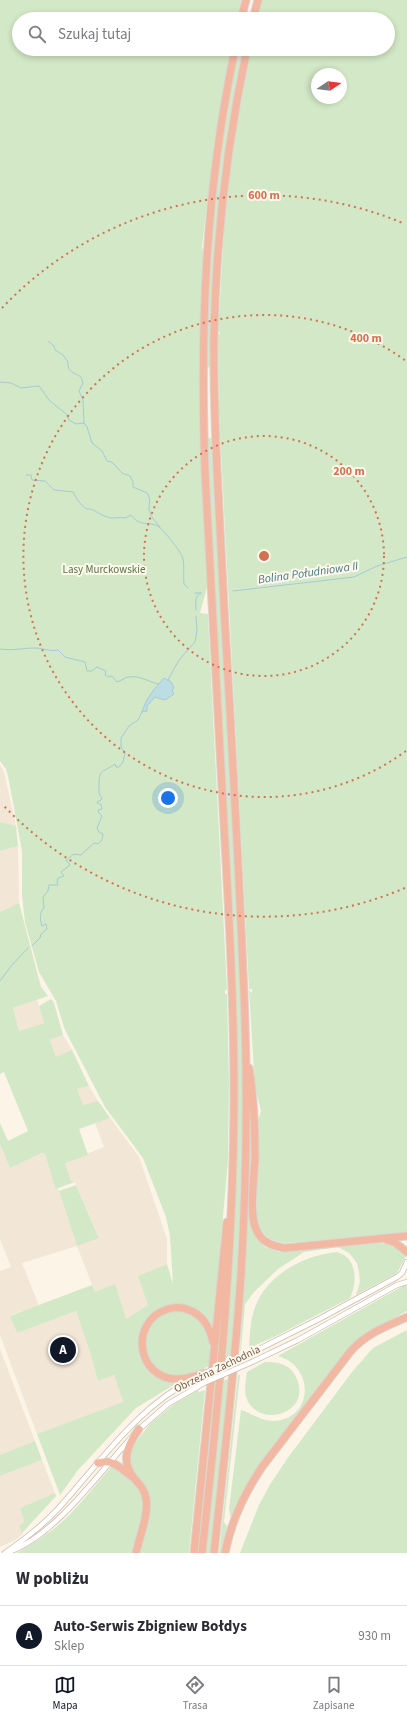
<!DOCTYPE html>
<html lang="pl">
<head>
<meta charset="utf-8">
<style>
	body { margin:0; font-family:"Source Sans 3",sans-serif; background:#f7f7f7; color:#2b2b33 }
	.compass { position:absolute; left:311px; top:68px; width:36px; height:36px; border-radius:50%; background:#fff; box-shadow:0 2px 6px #0003; rotate:77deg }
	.you { position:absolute; left:168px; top:798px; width:14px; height:14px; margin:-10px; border:3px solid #fff; border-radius:50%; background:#1a73e8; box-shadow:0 0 0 6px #1a73e833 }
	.badge { display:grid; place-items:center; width:26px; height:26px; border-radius:50%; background:#111827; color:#fff; font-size:13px; font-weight:700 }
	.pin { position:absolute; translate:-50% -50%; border:2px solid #fff; box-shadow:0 1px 4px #0006 }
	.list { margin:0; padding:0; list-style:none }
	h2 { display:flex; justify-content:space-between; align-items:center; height:52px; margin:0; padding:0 16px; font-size:17px }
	h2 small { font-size:13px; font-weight:400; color:#7c7c81 }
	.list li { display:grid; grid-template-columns:26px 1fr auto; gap:12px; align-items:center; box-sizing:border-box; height:60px; padding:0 16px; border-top:1px solid #e1e1e2 }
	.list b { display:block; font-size:15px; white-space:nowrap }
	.list p { margin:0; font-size:13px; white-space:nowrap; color:#7c7c81 }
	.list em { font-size:13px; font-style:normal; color:#7c7c81 }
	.icon { flex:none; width:22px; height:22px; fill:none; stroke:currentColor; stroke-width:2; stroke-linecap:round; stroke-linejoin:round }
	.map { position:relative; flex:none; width:407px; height:1553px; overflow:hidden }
	.search { position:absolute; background:#fff; box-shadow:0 2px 6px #0003; left:12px; right:12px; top:12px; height:44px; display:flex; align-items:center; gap:10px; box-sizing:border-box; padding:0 14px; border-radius:22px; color:#7c7c81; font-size:15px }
	.sheet { height:112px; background:#fff }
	nav { display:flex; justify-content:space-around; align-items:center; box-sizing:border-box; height:56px; border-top:1px solid #e1e1e2; background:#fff; font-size:11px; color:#7c7c81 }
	nav a { display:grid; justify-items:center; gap:2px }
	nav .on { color:#111827 }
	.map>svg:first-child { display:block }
</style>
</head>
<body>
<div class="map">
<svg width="407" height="1553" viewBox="0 0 407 1553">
	<rect width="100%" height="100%" fill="#fbf4e7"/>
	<path fill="#f2e6d6" d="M 0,765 L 4,772 L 16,826 L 0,822 Z
		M 18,846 L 19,903 L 0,912 L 0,851 Z
		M 37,1000 L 44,1023 L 19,1031 L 13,1008 Z
		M 63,1035 L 72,1050 L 56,1058 L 50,1040 Z
		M 89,1086 L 98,1101 L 83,1106 L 77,1089 Z
		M 110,1118 L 139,1157 L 167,1239 L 167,1264 L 139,1276 L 148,1305 L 126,1319 L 95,1292 L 77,1246 L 22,1263 L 39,1306 L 10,1315 L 17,1333 L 76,1311 L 90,1352 L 98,1381 L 114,1375 L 123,1403 L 37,1434 L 0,1335 L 0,1271 L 11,1267 L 0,1239 L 0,1144 L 10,1168 L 42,1153 L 45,1154 L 55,1188 L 58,1188 L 77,1246 L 99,1237 L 75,1182 L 71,1181 L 65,1163 L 104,1147 L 95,1123 Z
		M 0,1349 L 35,1441 L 0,1455 Z
		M 42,1460 L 55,1493 L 20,1508 L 24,1521 L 22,1524 L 19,1525 L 23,1534 L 15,1540 L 0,1547 L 0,1476 Z"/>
	<path fill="#d3e8c6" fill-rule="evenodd" d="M 0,0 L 241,0 L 237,19 L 19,19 L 19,49 L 231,49 L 215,138 L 202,247 L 204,257 L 209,580 L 200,613 L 208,614 L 208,617 L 227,990 L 225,990 L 225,994 L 227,994 L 229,1081 L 228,1160 L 213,1329 C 210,1317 200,1311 188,1306 L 153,1314 L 140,1352 L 166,1380 L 177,1383 L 136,1408 L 78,1470 L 60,1495 L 37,1434 L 123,1402 L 114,1375 L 98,1381 L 90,1352 L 76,1311 L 17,1333 L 10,1316 L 92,1285 L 95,1292 L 115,1284 L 126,1319 L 148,1305 L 138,1276 L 167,1264 L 173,1284 L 170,1236 L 166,1217 L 143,1158 L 105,1107 L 65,1030 L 56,1001 L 39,972 L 25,922 L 22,895 L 22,851 L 8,776 L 6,769 L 0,761 Z
		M 262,0 L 407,0 L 407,1234 L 285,1243 C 270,1242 261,1235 257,1220 L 257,1125 L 261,1111 L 255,1087 L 249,990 L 252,993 L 252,989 L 249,989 L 219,414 L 218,333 L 220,335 L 220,332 L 218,332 L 224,230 L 228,187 L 237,125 L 251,49 L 388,49 L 388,19 L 257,19 ZM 317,74 L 341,74 L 341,98 L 317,98 Z
		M 238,49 L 244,49 L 230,124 L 211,367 L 205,368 L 207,279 L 220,147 Z
		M 207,438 L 213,438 L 242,1024 C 243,1135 241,1245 232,1356 L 226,1358 L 235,1207 L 237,1105 Z
		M 0,822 L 16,826 L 18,846 L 0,851 Z
		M 19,903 L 41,987 L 48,996 L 13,1008 L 19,1031 L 44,1023 L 39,1006 L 51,999 L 54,1003 L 63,1035 L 50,1040 L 56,1057 L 72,1050 L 89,1086 L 77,1089 L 83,1105 L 98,1101 L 110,1118 L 79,1129 L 88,1155 L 65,1163 L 71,1181 L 75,1182 L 58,1188 L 55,1188 L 45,1154 L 42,1153 L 10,1168 L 0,1144 L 0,1123 L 8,1141 L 28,1131 L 4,1072 L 0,1074 L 0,912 Z
		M 250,1097 L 252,1160 L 251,1227 L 259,1241 L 265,1247 L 280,1252 L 376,1243 C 391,1243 395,1246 407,1255 L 397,1273 L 356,1295 L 360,1282 L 359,1273 L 357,1263 L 349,1253 L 338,1247 L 304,1252 L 278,1269 L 254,1292 L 245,1304 L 241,1350 L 240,1351 L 246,1254 Z
		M 76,1185 L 99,1238 L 77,1246 L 59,1191 Z
		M 337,1252 C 357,1257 358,1282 350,1298 L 276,1336 L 249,1348 C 250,1334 250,1318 256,1305 C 268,1274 305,1255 337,1252 Z
		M 403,1286 L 407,1286 L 407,1311 L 362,1335 L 352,1345 L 257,1471 L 238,1501 L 231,1519 L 229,1509 L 241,1410 C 252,1413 260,1421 273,1421 C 313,1420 316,1367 278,1356 Z
		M 181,1310 C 210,1318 212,1339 209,1366 C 202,1369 196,1373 187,1375 C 141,1386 126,1313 181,1310 Z
		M 407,1330 L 407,1553 L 240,1553 L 259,1505 L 271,1483 L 287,1459 L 352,1372 L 373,1348 Z
		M 265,1362 C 278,1362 290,1364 296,1377 C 314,1414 257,1430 246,1397 C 244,1389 246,1380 247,1372 Z
		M 238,1375 L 240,1375 L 224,1522 L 228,1528 L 222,1553 L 219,1553 Z
		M 230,1378 L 211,1553 L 205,1553 L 223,1381 Z
		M 198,1390 L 199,1392 L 205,1390 L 189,1553 L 139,1553 L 149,1496 L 144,1484 L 134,1474 L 129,1461 L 130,1449 L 150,1424 L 174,1404 Z
		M 35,1441 L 42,1460 L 0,1476 L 0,1455 Z
		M 112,1466 C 119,1471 129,1476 135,1483 C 151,1503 139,1531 134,1553 L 16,1553 C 26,1547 36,1542 45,1535 C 72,1518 91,1489 112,1466 Z
		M 55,1493 L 56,1496 L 22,1533 L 19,1525 L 22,1524 L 24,1521 L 20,1508 Z"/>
	<path fill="#bcdde4" stroke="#a3ccd5" d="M 164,678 L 171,682 L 174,688 L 172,691 L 174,694 L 165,700 L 155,697 L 147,706 L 147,711 L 142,712 C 146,698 155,688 164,678 Z"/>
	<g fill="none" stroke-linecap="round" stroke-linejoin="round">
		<path stroke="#a3ccd5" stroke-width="1" d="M 48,341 L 54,346 L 55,350 L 63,355 L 68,362 C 67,373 74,372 81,377 L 83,383 L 79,391 L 83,400 L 84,423
			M 0,382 L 11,383 L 21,388 L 39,386 L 49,400 L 66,414 L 69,420 L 76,424 L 84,423 L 87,427 L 92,443 L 102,451 L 107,461 L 112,462 L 122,473 L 130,476 L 133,482 L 133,487 L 147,493 C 151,499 149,503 149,509 C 150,516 155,521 160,527
			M 26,475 L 31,475 L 32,480 L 45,481 L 54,490 L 73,492 C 76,498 81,506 87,509 C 89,509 91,509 93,510 C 99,513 106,518 113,518 C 118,518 120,517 125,518 L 131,515 C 141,528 148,520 159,527 C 163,529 180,551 182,556 C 185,563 183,576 184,584 L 188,588
			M 233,591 L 354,577 L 377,566 L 407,557
			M 195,593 L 201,593
			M 196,610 C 196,603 194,596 201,593
			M 0,649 C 12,651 23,648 35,648 C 44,648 50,652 58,650 L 65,657 L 85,662 L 87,671 L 92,671 L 97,667 L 106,671 L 105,675 L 108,677 L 112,676 L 117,682 C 122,681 124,677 129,677 C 139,675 149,682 158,684
			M 168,680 L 179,660 L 195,642 L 197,631 L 196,616
			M 32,946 L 40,938 L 41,934 L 47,929 L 46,924 L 42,926 C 40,920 39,913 44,908 L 43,897 L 48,891 L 49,885 L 58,885 L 57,882 L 58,878 L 64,876 L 61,872 L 70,865 L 66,860 L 74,854 L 81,855 L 94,843 L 98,844 L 102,840 L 103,834 L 99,832 L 97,828 L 102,816 L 99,813 L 98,810 L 102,809 L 101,804 L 98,804 L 97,802 L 101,800 L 102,798 C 98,794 99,790 99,785 C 99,768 103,773 115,764 L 116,767 L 119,767 L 123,762 L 125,753 L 121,747 L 121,738 L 129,726 L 138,720 L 142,712
			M 0,981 L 11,966 L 28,948"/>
		<g stroke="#ccbcae" stroke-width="6">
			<path id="minor" d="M 253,1352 L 321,1318 L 397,1277 L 402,1273 L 407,1262
				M 252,1362 L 298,1340 L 397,1285 L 407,1282
				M 137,1431 L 168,1404 L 204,1383
				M 11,1551 C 55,1535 99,1473 131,1438
				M 5,1553 C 23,1540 41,1527 57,1510 C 99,1464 136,1408 193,1379"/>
		</g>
		<g stroke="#dbd4d1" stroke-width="9">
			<path id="highway" d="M 241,19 L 246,0
				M 253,19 L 258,0
				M 249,1068 C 254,1098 255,1129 255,1159 C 254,1177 249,1214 256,1229 C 261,1242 272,1246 285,1248 L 407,1236
				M 387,1240 L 394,1242 L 407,1252
				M 205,1373 C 196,1376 187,1379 178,1379 C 137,1380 128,1321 168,1309 C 175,1307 183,1307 189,1310 C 203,1315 210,1328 213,1342
				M 98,1463 C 112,1458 120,1468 131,1476
				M 136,1553 C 139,1538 149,1514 146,1499 C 145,1490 140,1485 134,1478 C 120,1461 128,1444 139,1429
				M 194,1553 L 227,1222
				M 202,1553 C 219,1399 234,1246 234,1092 C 234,1003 229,914 224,825 C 218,707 211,590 205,472 C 200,327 205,192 235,49
				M 214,1553 C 224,1460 235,1367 241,1274 C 247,1173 248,1072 243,971 C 238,850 231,728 224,607 C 220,517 213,426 214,335 C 216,239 227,143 247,49
				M 225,1553 C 231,1521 244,1494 262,1467 L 350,1352 C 365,1334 387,1326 407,1317"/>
		</g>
		<use href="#minor" stroke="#fff" stroke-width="4.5"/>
		<use href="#highway" stroke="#f2b8a2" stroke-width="7"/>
		<g stroke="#ccbcae" stroke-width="6" stroke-linecap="butt">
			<path id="minor-bridge" d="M 205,1373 L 253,1352
				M 204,1383 L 252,1362"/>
		</g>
		<use href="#minor-bridge" stroke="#fff" stroke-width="4.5"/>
	</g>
	<g fill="none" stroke="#d37252" stroke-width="2" stroke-dasharray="2 4">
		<circle cx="264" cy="556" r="120"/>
		<path d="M406 751A241 241 0 1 1 406 361"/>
		<path d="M405 888A361 361 0 0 1 2 804M2 308A361 361 0 0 1 405 224"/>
	</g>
	<g text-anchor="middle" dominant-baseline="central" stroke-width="4" stroke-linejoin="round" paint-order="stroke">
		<g font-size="11" fill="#547845" stroke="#fef8ed">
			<text x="104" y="569">Lasy Murckowskie</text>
		</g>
		<g font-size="11" fill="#735b4d" stroke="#fef8ed">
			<text transform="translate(217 1369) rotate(-26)">Obrzeżna Zachodnia</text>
		</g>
		<g font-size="12" font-style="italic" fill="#477a85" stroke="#fef8ed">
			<text transform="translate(308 573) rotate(-8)">Bolina Południowa II</text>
		</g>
	</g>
	<circle cx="264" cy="556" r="6" fill="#d37252" stroke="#fef8ed" stroke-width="2"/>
	<g font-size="12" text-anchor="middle" font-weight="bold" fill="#d37252" stroke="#fef8ed" stroke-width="4" stroke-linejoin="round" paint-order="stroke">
		<text x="264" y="199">600 m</text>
		<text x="366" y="342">400 m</text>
		<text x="349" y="475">200 m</text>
	</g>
</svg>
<svg class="compass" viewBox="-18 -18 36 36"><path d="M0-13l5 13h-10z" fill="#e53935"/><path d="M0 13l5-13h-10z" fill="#7c7c81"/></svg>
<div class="you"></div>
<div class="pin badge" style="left:63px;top:1350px">A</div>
<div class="search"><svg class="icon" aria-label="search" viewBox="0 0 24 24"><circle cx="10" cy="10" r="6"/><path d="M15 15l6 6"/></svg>Szukaj tutaj</div>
</div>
<section class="sheet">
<h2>W pobliżu<small></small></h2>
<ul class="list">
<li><span class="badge">A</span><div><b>Auto-Serwis Zbigniew Bołdys</b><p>Sklep</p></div><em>930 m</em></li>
</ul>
</section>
<nav>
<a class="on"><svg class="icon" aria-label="map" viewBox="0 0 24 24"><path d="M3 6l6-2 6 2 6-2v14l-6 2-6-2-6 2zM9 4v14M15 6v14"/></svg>Mapa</a>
<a><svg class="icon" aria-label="directions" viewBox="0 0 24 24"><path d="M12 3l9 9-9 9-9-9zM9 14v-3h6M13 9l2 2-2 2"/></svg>Trasa</a>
<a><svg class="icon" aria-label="saved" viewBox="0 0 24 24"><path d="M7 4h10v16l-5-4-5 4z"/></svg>Zapisane</a>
</nav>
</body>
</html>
